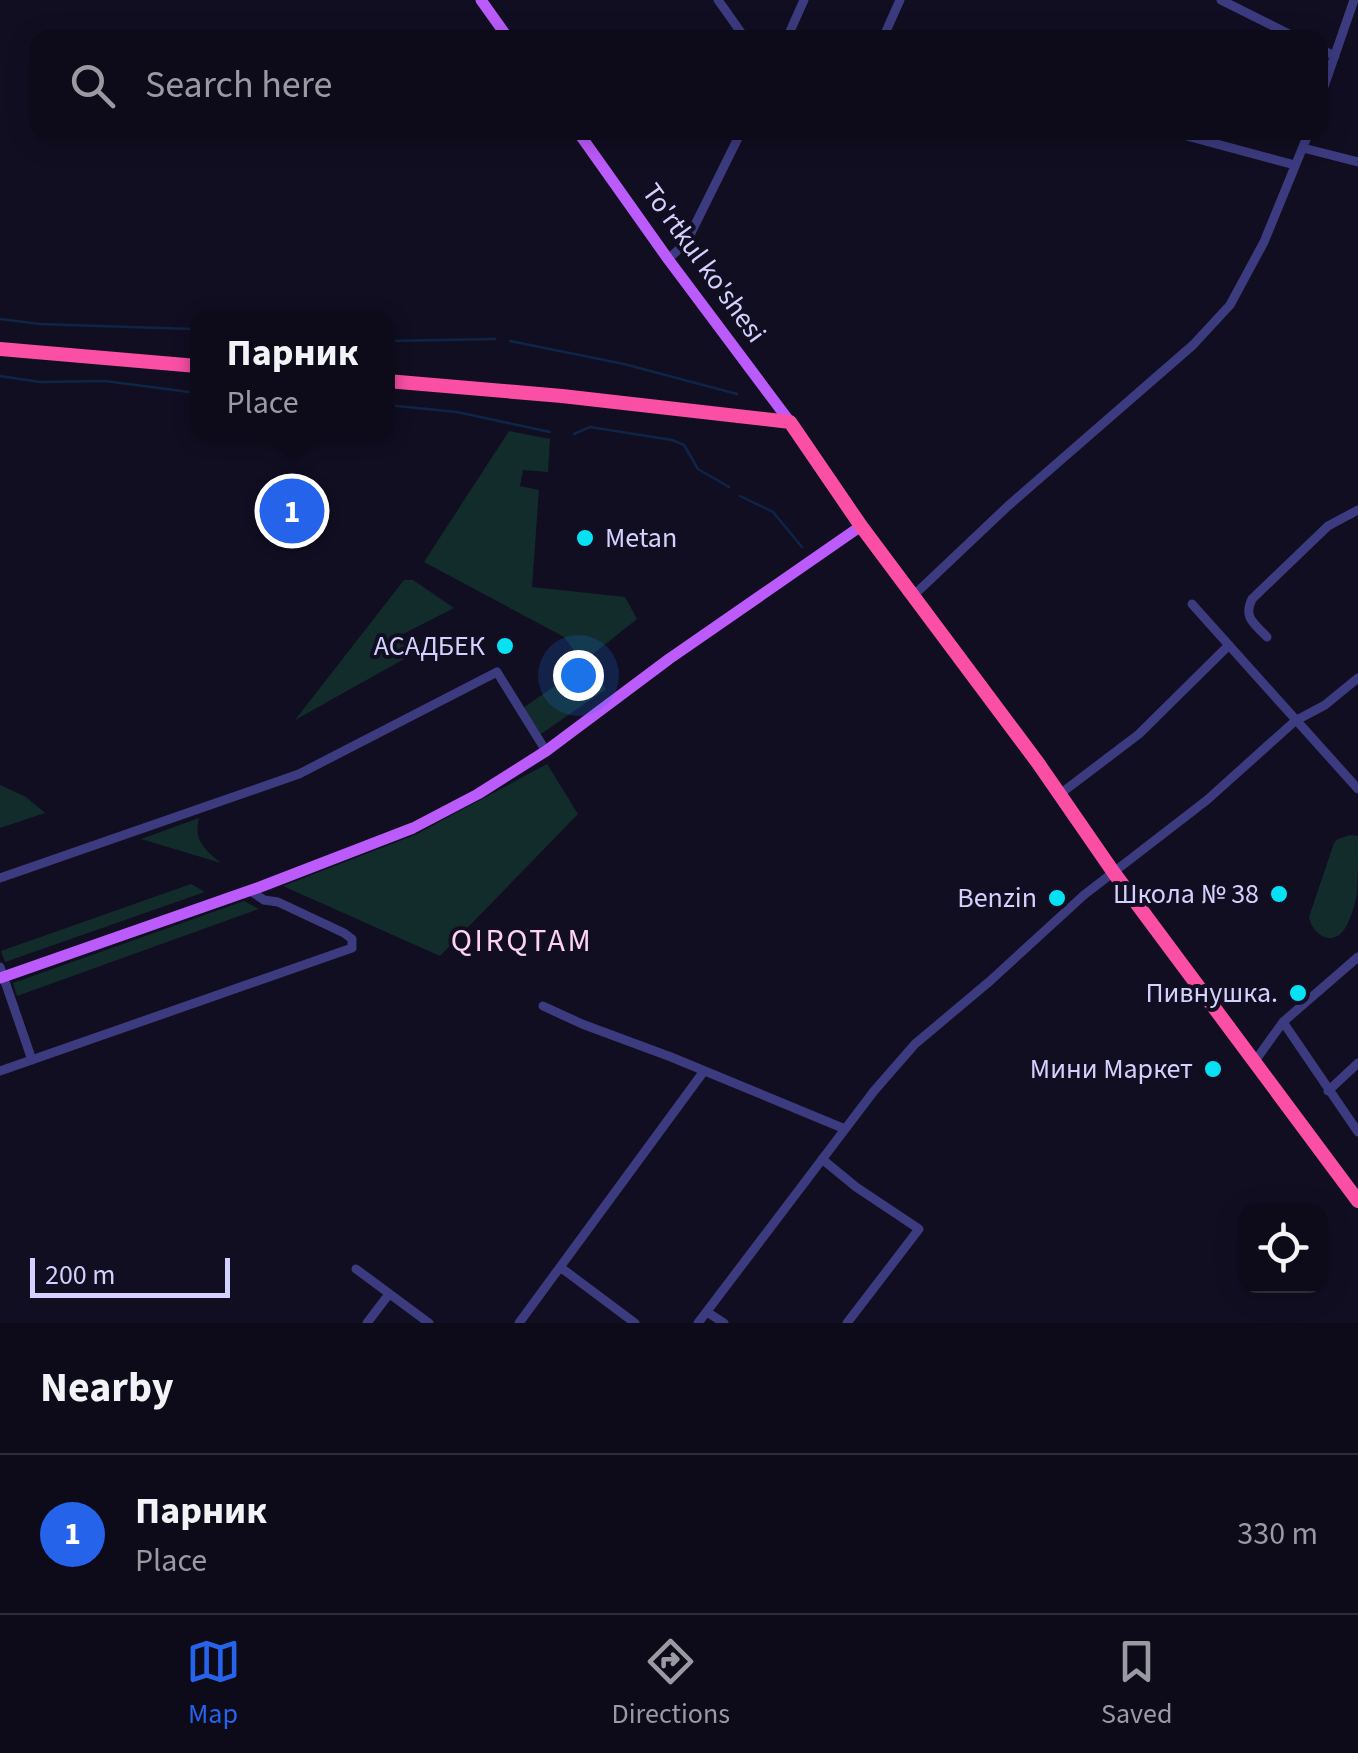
<!DOCTYPE html>
<html lang="en">
<head>
<meta charset="utf-8">
<style>
	body { margin:0; font-family:"Source Sans 3",sans-serif; background:#1b1827; color:#f1f3f6 }
	.controls { position:absolute; right:30px; bottom:30px; display:grid; overflow:hidden; border-radius:20px; box-shadow:0 5px 25px #0003 }
	.controls button { width:90px; height:90px; display:grid; place-items:center; padding:0; border:0; border-bottom:2px solid #2d2b39; background:#0d0a1a; color:#f1f3f6; font:50px sans-serif }
	.scale { position:absolute; left:30px; bottom:25px; width:200px; box-sizing:border-box; padding-left:10px; border:5px solid #d5d1fe; border-top:0; font-size:28px; line-height:35px; white-space:nowrap; color:#d5d1fe; -webkit-text-stroke:8px #110e22; paint-order:stroke }
	.you { position:absolute; left:578px; top:675px; width:35px; height:35px; margin:-25px; border:8px solid #fff; border-radius:50%; background:#1a73e8; box-shadow:0 0 0 15px #1a73e833 }
	.badge { display:grid; place-items:center; width:65px; height:65px; border-radius:50%; background:#2563eb; color:#fff; font-size:32px; font-weight:700 }
	.pin { position:absolute; translate:-50% -50%; border:5px solid #fff; box-shadow:0 2px 10px #0006 }
	.popup { position:absolute; left:190px; top:311px; width:205px; height:130px; box-sizing:border-box; display:grid; place-content:center; border-radius:20px; background:#0d0a1a; filter:drop-shadow(0 2px 8px #0005); font-size:32px; white-space:nowrap; color:#9a9aa2 }
	.popup b { font-size:38px; color:#f1f3f6 }
	.popup::after { content:''; position:absolute; left:50%; top:100%; margin-left:-20px; border:20px solid transparent; border-top-color:#0d0a1a }
	.list { margin:0; padding:0; list-style:none }
	h2 { display:flex; justify-content:space-between; align-items:center; height:130px; margin:0; padding:0 40px; font-size:42px }
	h2 small { font-size:32px; font-weight:400; color:#9a9aa2 }
	.list li { display:grid; grid-template-columns:65px 1fr auto; gap:30px; align-items:center; box-sizing:border-box; height:160px; padding:0 40px; border-top:2px solid #2d2b39 }
	.list b { display:block; font-size:38px; white-space:nowrap }
	.list p { margin:0; font-size:32px; white-space:nowrap; color:#9a9aa2 }
	.list em { font-size:32px; font-style:normal; color:#9a9aa2 }
	.icon { flex:none; width:55px; height:55px; fill:none; stroke:currentColor; stroke-width:2; stroke-linecap:round; stroke-linejoin:round }
	.map { position:relative; flex:none; width:1358px; height:1323px; overflow:hidden }
	.search { position:absolute; background:#0d0a1a; box-shadow:0 5px 25px #0003; left:30px; right:30px; top:30px; height:110px; display:flex; align-items:center; gap:25px; box-sizing:border-box; padding:0 35px; border-radius:20px; color:#9a9aa2; font-size:38px }
	.sheet { height:290px; background:#0d0a1a }
	nav { display:flex; justify-content:space-around; align-items:center; box-sizing:border-box; height:140px; border-top:2px solid #2d2b39; background:#0d0a1a; font-size:28px; color:#9a9aa2 }
	nav a { display:grid; justify-items:center; gap:5px }
	nav .on { color:#2563eb }
	.map>svg:first-child { display:block }
</style>
</head>
<body>
<div class="map">
<svg width="1358" height="1323" viewBox="0 0 1358 1323">
	<rect width="100%" height="100%" fill="#110e22"/>
	<path fill="#122c2b" d="M 509,431 L 550,439 L 548,472 L 523,470 L 520,486 L 539,490 L 532,587 L 625,597 L 637,619 L 583,662 L 564,637 L 424,562 Z
		M 404,580 L 413,580 L 454,608 L 403,634 L 413,654 L 295,720 Z
		M 588,663 L 606,689 L 541,734 L 523,708 Z
		M 547,764 L 578,814 L 440,956 L 283,886 L 415,835 Z
		M 0,785 L 26,797 L 45,813 L 0,828 Z
		M 199,818 C 193,840 205,850 221,863 L 141,839 Z
		M 1350,835 L 1358,836 C 1358,854 1358,876 1357,893 C 1355,904 1350,923 1343,931 C 1330,947 1312,933 1309,917 L 1334,843 L 1338,839 Z
		M 191,884 L 205,892 L 5,962 L 1,951 Z
		M 244,901 L 259,909 L 17,996 L 13,983 Z"/>
	<g fill="none" stroke-linecap="round" stroke-linejoin="round">
		<path stroke="#0e2547" stroke-width="2.5" d="M 0,319 L 40,324 L 192,329
			M 387,341 L 495,339
			M 510,341 L 624,364 L 737,394
			M 0,376 L 40,382 L 105,381 L 197,393
			M 387,405 L 457,412 L 550,432
			M 574,434 L 590,427 L 672,440 L 684,445 L 698,469 L 729,487
			M 740,496 L 773,512 L 802,547"/>
		<path stroke="#3c3b80" stroke-width="9" d="M 718,0 L 745,38
			M 1221,0 L 1297,38
			M 789,33 L 807,38
			M 787,38 L 804,0
			M 883,38 L 900,0
			M 1320,49 L 1335,56
			M 1320,98 L 1354,0
			M 1172,132 L 1295,165
			M 1303,148 L 1358,162
			M 668,259 L 686,243 L 741,132
			M 914,595 L 1008,506 L 1193,345 L 1230,305 L 1264,242 L 1309,132
			M 1192,604 L 1358,789
			M 1267,637 C 1254,623 1243,618 1252,599 L 1328,526 L 1358,510
			M 1060,794 L 1139,734 L 1229,645
			M 0,878 L 299,774 L 497,672 L 546,751
			M 0,967 L 32,1060
			M 543,1006 L 582,1024 L 671,1057 L 845,1129
			M 1283,1022 L 1358,1132
			M 1255,1061 L 1283,1022 L 1358,957
			M 0,1071 L 352,948 L 352,939 L 344,933 L 278,902 L 264,900 L 249,890
			M 1328,1091 L 1358,1063
			M 822,1159 L 856,1187 L 919,1229 L 847,1323
			M 560,1267 L 635,1323
			M 356,1269 L 429,1323
			M 707,1312 L 724,1323
			M 367,1323 L 389,1294
			M 519,1323 L 704,1071
			M 698,1323 L 874,1091 L 915,1044 L 990,981 L 1084,895 L 1207,800 L 1295,721 L 1325,705 L 1358,678"/>
		<path stroke="#bc5bfb" stroke-width="11" d="M 481,0 L 508,38
			M 578,132 L 668,259 L 790,422
			M 0,978 L 260,887 L 413,828 L 478,794 L 546,751 L 669,659 L 861,526"/>
		<path stroke="#fa4fa5" stroke-width="14" d="M 0,349 L 197,366
			M 387,381 L 562,396 L 790,422 L 861,526 L 1038,763 L 1114,873 L 1358,1201"/>
	</g>
	<g fill="#07e1f4" stroke="#110e22" stroke-width="4">
		<circle cx="585" cy="538" r="10"/>
		<circle cx="505" cy="646" r="10"/>
		<circle cx="1279" cy="894" r="10"/>
		<circle cx="1057" cy="898" r="10"/>
		<circle cx="1298" cy="993" r="10"/>
		<circle cx="1213" cy="1069" r="10"/>
	</g>
	<g text-anchor="middle" dominant-baseline="central" stroke-width="8" stroke-linejoin="round" paint-order="stroke">
		<g font-size="28" fill="#d5d1fe" stroke="#110e22">
			<text transform="translate(704 263) rotate(54)">To'rtkul ko'shesi</text>
		</g>
		<g font-size="28" fill="#d5d1fe" stroke="#110e22" text-anchor="end">
			<text x="605" y="538" text-anchor="start">Metan</text>
			<text x="485" y="646">АСАДБЕК</text>
			<text x="1259" y="894">Школа № 38</text>
			<text x="1037" y="898">Benzin</text>
			<text x="1278" y="993">Пивнушка.</text>
			<text x="1193" y="1069">Мини Маркет</text>
		</g>
		<g font-size="32" letter-spacing="2.5" fill="#fed3ef" stroke="#110e22">
			<text x="522" y="941">QIRQTAM</text>
		</g>
	</g>
</svg>
<div class="controls">
<button><svg class="icon" aria-label="locate" viewBox="0 0 24 24"><circle cx="12" cy="12" r="6"/><path d="M12 2v4M12 18v4M2 12h4M18 12h4"/></svg></button>
</div>
<div class="scale">200 m</div>
<div class="you"></div>
<div class="pin badge" style="left:292px;top:511px">1</div>
<div class="popup"><b>Парник</b>Place</div>
<div class="search"><svg class="icon" aria-label="search" viewBox="0 0 24 24"><circle cx="10" cy="10" r="6"/><path d="M15 15l6 6"/></svg>Search here</div>
</div>
<section class="sheet">
<h2>Nearby<small></small></h2>
<ul class="list">
<li><span class="badge">1</span><div><b>Парник</b><p>Place</p></div><em>330 m</em></li>
</ul>
</section>
<nav>
<a class="on"><svg class="icon" aria-label="map" viewBox="0 0 24 24"><path d="M3 6l6-2 6 2 6-2v14l-6 2-6-2-6 2zM9 4v14M15 6v14"/></svg>Map</a>
<a><svg class="icon" aria-label="directions" viewBox="0 0 24 24"><path d="M12 3l9 9-9 9-9-9zM9 14v-3h6M13 9l2 2-2 2"/></svg>Directions</a>
<a><svg class="icon" aria-label="saved" viewBox="0 0 24 24"><path d="M7 4h10v16l-5-4-5 4z"/></svg>Saved</a>
</nav>
</body>
</html>
